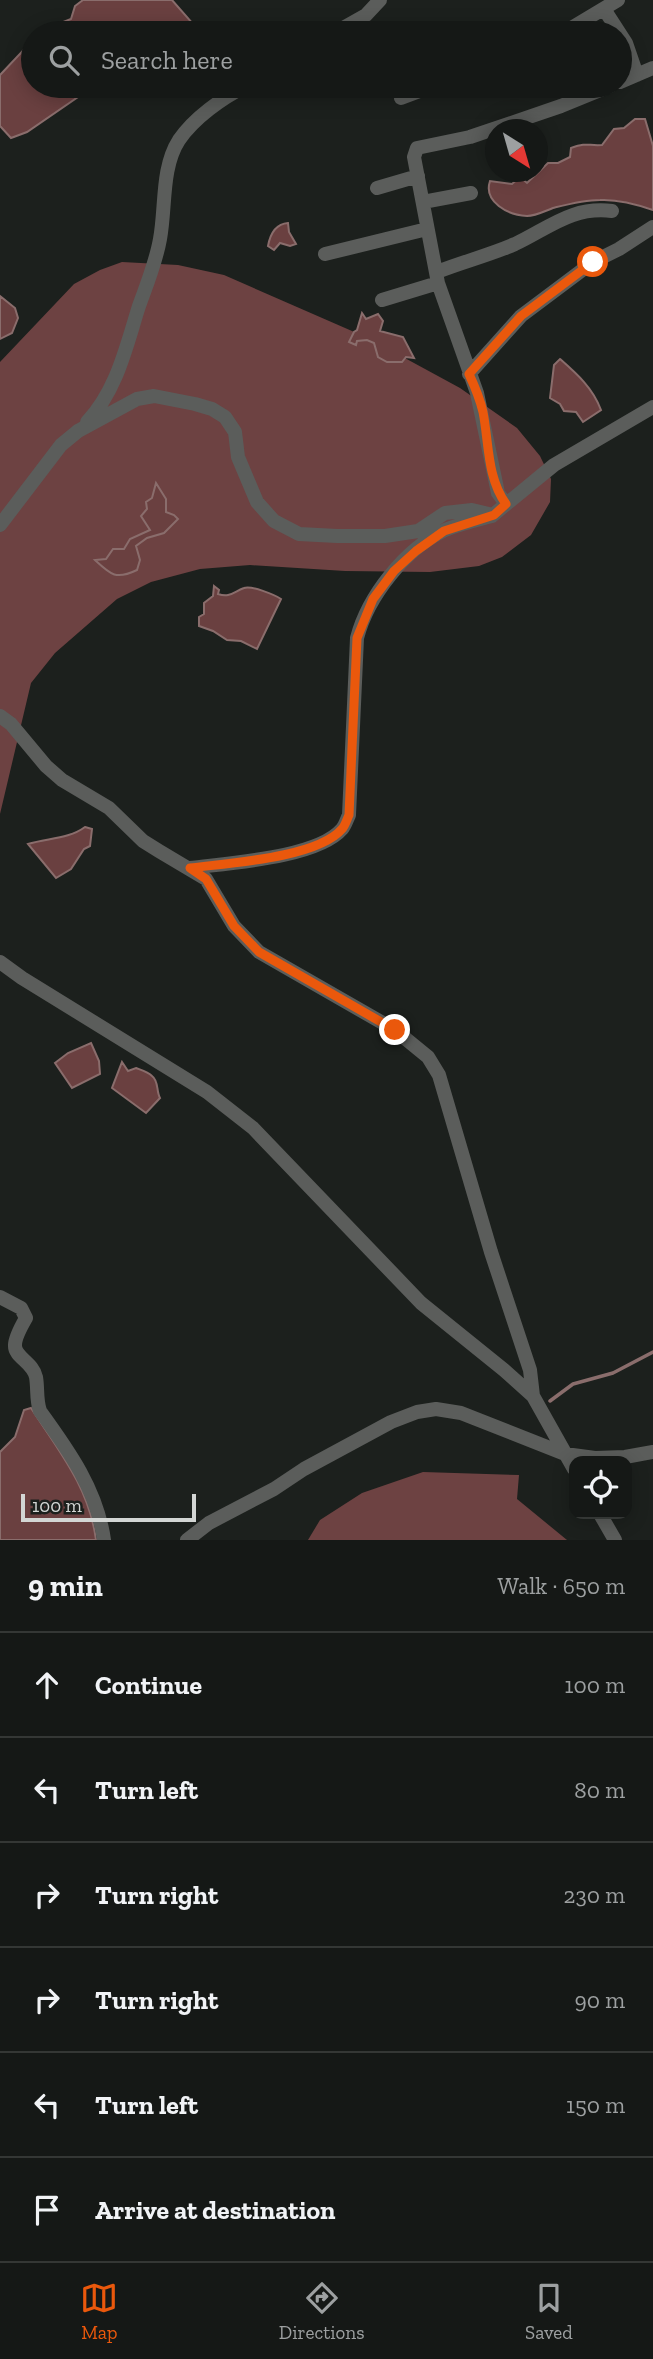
<!DOCTYPE html>
<html lang="en">
<head>
<meta charset="utf-8">
<style>
	body { margin:0; font-family:"Zilla Slab",serif; background:#222523; color:#f1f3f6 }
	.controls { position:absolute; right:21px; bottom:21px; display:grid; overflow:hidden; border-radius:14px; box-shadow:0 4px 18px #0003 }
	.controls button { width:63px; height:63px; display:grid; place-items:center; padding:0; border:0; border-bottom:2px solid #343735; background:#151816; color:#f1f3f6; font:35px sans-serif }
	.compass { position:absolute; left:485px; top:119px; width:63px; height:63px; border-radius:50%; background:#151816; box-shadow:0 4px 18px #0003; rotate:143deg }
	.scale { position:absolute; left:21px; bottom:18px; width:175px; box-sizing:border-box; padding-left:7px; border:4px solid #d3d6d4; border-top:0; font-size:19px; line-height:24px; white-space:nowrap; color:#d3d6d4; -webkit-text-stroke:5px #1c201d; paint-order:stroke }
	.stop { position:absolute; width:21px; height:21px; margin:-16px; border:5px solid #ea580c; border-radius:50%; background:#fff }
	.stop.end { background:#ea580c; border-color:#fff; box-shadow:0 2px 7px #0008 }
	.list { margin:0; padding:0; list-style:none }
	h2 { display:flex; justify-content:space-between; align-items:center; height:91px; margin:0; padding:0 28px; font-size:30px }
	h2 small { font-size:23px; font-weight:400; color:#9da0a1 }
	.list li { display:grid; grid-template-columns:46px 1fr auto; gap:21px; align-items:center; box-sizing:border-box; height:105px; padding:0 28px; border-top:2px solid #343735 }
	.list b { display:block; font-size:26px; white-space:nowrap }
	.list em { font-size:23px; font-style:normal; color:#9da0a1 }
	.icon { flex:none; width:38px; height:38px; fill:none; stroke:currentColor; stroke-width:2; stroke-linecap:round; stroke-linejoin:round }
	.map { position:relative; flex:none; width:653px; height:1540px; overflow:hidden }
	.search { position:absolute; background:#151816; box-shadow:0 4px 18px #0003; left:21px; right:21px; top:21px; height:77px; display:flex; align-items:center; gap:18px; box-sizing:border-box; padding:0 24px; border-radius:38px; color:#9da0a1; font-size:26px }
	.sheet { height:721px; background:#151816 }
	nav { display:flex; justify-content:space-around; align-items:center; box-sizing:border-box; height:98px; border-top:2px solid #343735; background:#151816; font-size:19px; color:#9da0a1 }
	nav a { display:grid; justify-items:center; gap:4px }
	nav .on { color:#ea580c }
	.map>svg:first-child { display:block }
</style>
</head>
<body>
<div class="map">
<svg width="653" height="1540" viewBox="0 0 653 1540">
	<rect width="100%" height="100%" fill="#1c201d"/>
	<path fill="#6d4242" d="M 122,262 L 178,265 L 224,275 L 368,338 L 460,388 L 517,428 L 540,456 L 551,479 L 550,502 L 531,535 L 502,557 L 479,566 L 430,572 L 345,571 L 250,565 L 200,569 L 151,582 L 117,599 L 55,653 L 31,683 L 0,814 L 0,362 L 74,284 L 100,270 Z
		M 423,1472 L 519,1475 L 517,1499 L 567,1540 L 308,1540 L 320,1520 L 362,1493 Z"/>
	<path fill="#6a4040" stroke="#8a6d6c" stroke-width="2" d="M 83,0 L 172,0 L 194,25 L 174,29 L 170,33 L 41,33 L 48,28 L 71,19 L 75,6 Z
		M 33,40 L 33,86 L 94,86 L 27,132 L 11,138 L 0,126 L 0,75 Z
		M 635,119 L 645,119 L 653,146 L 653,210 C 636,204 618,199 600,200 C 584,200 569,204 553,208 C 545,211 535,216 527,216 C 508,215 483,202 490,181 L 512,184 L 520,177 L 527,183 L 548,163 L 558,163 L 570,157 L 571,148 C 588,142 587,146 602,145 L 614,129 L 624,128 Z
		M 288,223 L 289,232 L 296,244 L 290,246 L 280,243 L 274,250 L 268,246 C 270,235 275,224 288,223 Z
		M 0,296 L 15,308 L 18,318 L 12,333 L 0,339 Z
		M 362,313 L 366,319 L 378,314 L 383,321 L 380,331 L 403,337 L 414,358 L 406,357 L 402,362 L 387,362 L 378,357 L 374,343 L 367,340 L 357,341 L 356,345 L 349,342 L 354,332 L 357,330 Z
		M 560,359 C 577,374 593,388 601,410 L 583,422 L 576,412 L 564,411 L 560,404 L 550,398 L 554,365 Z
		M 156,483 L 166,499 L 166,512 L 174,515 L 178,519 L 164,533 L 147,538 L 136,546 L 140,560 L 137,570 C 116,580 111,575 95,560 L 106,559 L 113,549 L 124,549 L 130,539 L 150,530 L 141,516 L 147,509 L 146,502 L 152,498 Z
		M 214,586 L 219,590 L 218,594 C 230,598 233,592 244,588 C 251,585 275,595 281,599 L 257,649 L 241,641 L 227,640 L 213,631 L 199,626 L 199,617 L 204,614 L 204,603 L 213,596 Z
		M 85,827 L 92,829 L 90,846 L 84,849 L 71,869 L 56,878 L 28,844 C 47,838 69,839 85,827 Z
		M 91,1043 L 99,1061 L 100,1074 L 72,1088 L 55,1063 L 68,1053 Z
		M 122,1062 L 128,1071 L 136,1068 C 141,1070 148,1072 152,1076 C 159,1081 156,1091 160,1098 L 146,1113 L 112,1088 Z
		M 31,1408 C 59,1451 89,1487 96,1540 L 0,1540 L 0,1452 L 15,1437 L 24,1410 Z"/>
	<g fill="none" stroke-linecap="round" stroke-linejoin="round">
		<path stroke="#8a6d6c" stroke-width="3.5" d="M 550,1401 L 573,1384 L 613,1373 L 653,1352"/>
		<path stroke="#5b5d5b" stroke-width="14" d="M 604,9 L 626,43 L 637,75
			M 334,33 L 366,15 L 380,0
			M 563,33 L 618,0
			M 620,82 L 653,68
			M 401,98 L 433,86
			M 377,188 L 418,176
			M 423,202 L 471,193
			M 325,254 L 427,229
			M 437,272 C 462,262 490,255 515,244 C 549,228 572,206 612,211
			M 382,300 L 438,283
			M 469,374 L 521,316 L 593,262 L 619,249 L 653,227
			M 87,422 C 117,390 126,347 139,306 C 147,284 156,262 160,239 C 166,207 161,168 179,140 C 194,118 222,98 246,86
			M 506,504 L 498,493 L 477,393 L 438,283 L 414,157 L 417,148 L 470,137 L 561,106 L 610,86
			M 0,525 L 61,445 L 78,431 L 137,399 L 154,396 L 195,404 L 212,409 L 225,417 L 235,432 L 238,457 L 257,502 L 274,521 L 299,534 L 337,536 L 385,536 L 418,531 L 445,513 L 472,510 L 493,515 L 554,465 L 653,407
			M 0,716 L 11,724 L 46,766 L 62,780 L 109,808 L 143,841 L 159,851 L 206,879 L 234,926 L 259,952 L 395,1030 L 428,1057 L 439,1075 L 491,1252 L 530,1370 L 533,1396
			M 190,868 C 228,863 317,858 342,829 C 345,826 347,819 349,815 L 357,638 C 368,596 405,549 445,530 C 460,524 477,520 492,516
			M 0,962 L 22,978 L 207,1092 L 253,1128 L 421,1303 L 504,1370 L 533,1396 L 574,1469
			M 0,1297 L 21,1308 L 26,1318 C 22,1325 15,1337 15,1345 C 14,1357 33,1362 36,1377 C 38,1388 36,1400 40,1411 C 69,1451 97,1490 104,1540
			M 600,1514 L 615,1540
			M 187,1540 L 209,1523 L 274,1489 L 304,1469 L 391,1422 L 417,1412 L 436,1409 L 461,1413 L 565,1454 L 595,1458 L 625,1457 L 653,1452"/>
	</g>
	<g fill="none" stroke-linecap="round" stroke-linejoin="round">
		<path stroke="#ea580c" stroke-width="9" d="M 395,1030 L 259,952 L 234,926 L 206,879 L 190,868 C 228,863 317,858 342,829 C 345,826 347,819 349,815 L 357,638 L 373,599 L 394,571 L 416,551 L 444,531 L 494,515 L 506,504 C 487,478 489,443 483,412 C 480,399 475,387 469,374 L 521,316 L 593,262"/>
	</g>
</svg>
<div class="controls">
<button><svg class="icon" aria-label="locate" viewBox="0 0 24 24"><circle cx="12" cy="12" r="6"/><path d="M12 2v4M12 18v4M2 12h4M18 12h4"/></svg></button>
</div>
<svg class="compass" viewBox="-18 -18 36 36"><path d="M0-13l5 13h-10z" fill="#e53935"/><path d="M0 13l5-13h-10z" fill="#9da0a1"/></svg>
<div class="scale">100 m</div>
<div class="stop" style="left:593px;top:262px"></div>
<div class="stop end" style="left:395px;top:1030px"></div>
<div class="search"><svg class="icon" aria-label="search" viewBox="0 0 24 24"><circle cx="10" cy="10" r="6"/><path d="M15 15l6 6"/></svg>Search here</div>
</div>
<section class="sheet">
<h2>9 min<small>Walk · 650 m</small></h2>
<ul class="list">
<li><svg class="icon" aria-label="ahead" viewBox="0 0 24 24"><path d="M12 20V5M6 11l6-6 6 6"/></svg><div><b>Continue</b></div><em>100 m</em></li>
<li><svg class="icon" aria-label="left" viewBox="0 0 24 24"><path d="M17 20v-9H6M10 6l-5 5 5 5"/></svg><div><b>Turn left</b></div><em>80 m</em></li>
<li><svg class="icon" aria-label="right" viewBox="0 0 24 24"><path d="M7 20v-9h11M14 6l5 5-5 5"/></svg><div><b>Turn right</b></div><em>230 m</em></li>
<li><svg class="icon" aria-label="right" viewBox="0 0 24 24"><path d="M7 20v-9h11M14 6l5 5-5 5"/></svg><div><b>Turn right</b></div><em>90 m</em></li>
<li><svg class="icon" aria-label="left" viewBox="0 0 24 24"><path d="M17 20v-9H6M10 6l-5 5 5 5"/></svg><div><b>Turn left</b></div><em>150 m</em></li>
<li><svg class="icon" aria-label="arrive" viewBox="0 0 24 24"><path d="M6 21V4h12l-3 4 3 4H6"/></svg><div><b>Arrive at destination</b></div></li>
</ul>
</section>
<nav>
<a class="on"><svg class="icon" aria-label="map" viewBox="0 0 24 24"><path d="M3 6l6-2 6 2 6-2v14l-6 2-6-2-6 2zM9 4v14M15 6v14"/></svg>Map</a>
<a><svg class="icon" aria-label="directions" viewBox="0 0 24 24"><path d="M12 3l9 9-9 9-9-9zM9 14v-3h6M13 9l2 2-2 2"/></svg>Directions</a>
<a><svg class="icon" aria-label="saved" viewBox="0 0 24 24"><path d="M7 4h10v16l-5-4-5 4z"/></svg>Saved</a>
</nav>
</body>
</html>
